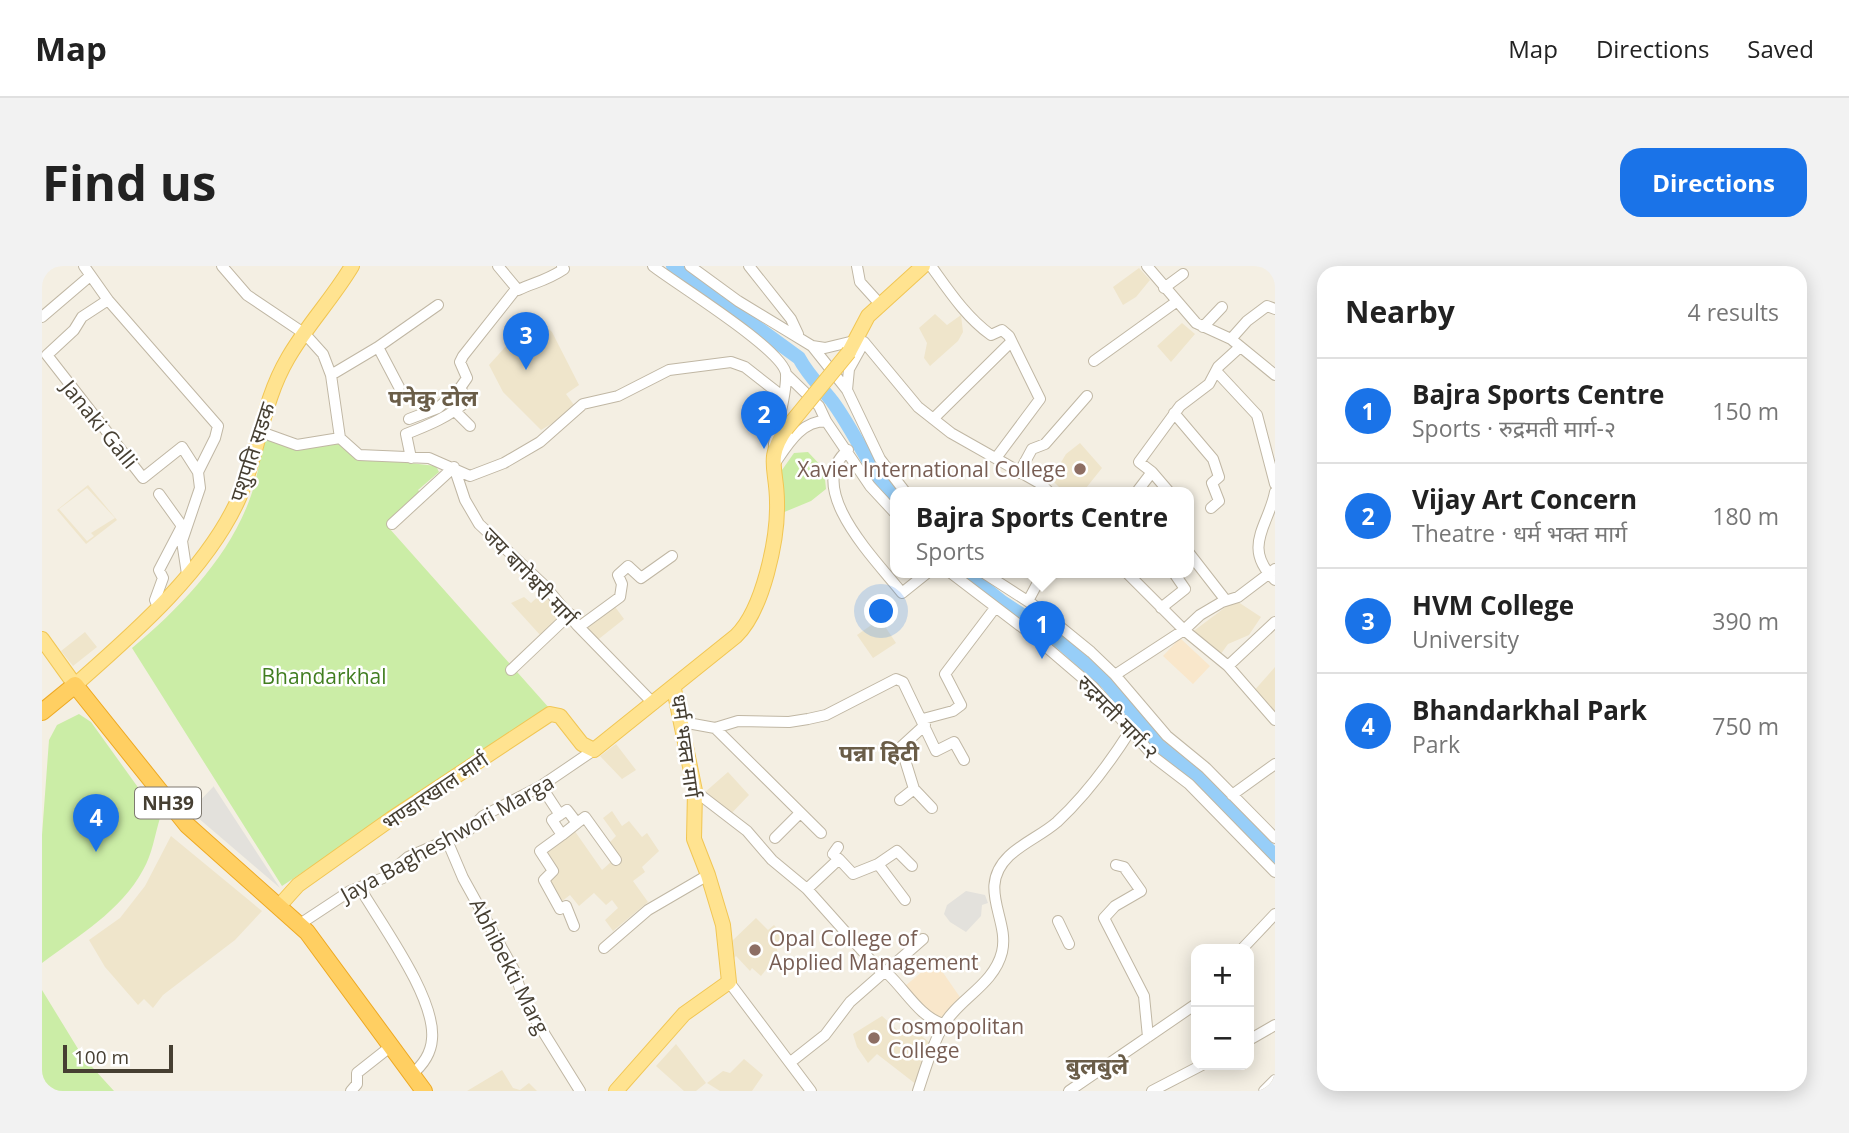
<!DOCTYPE html>
<html lang="en">
<head>
<meta charset="utf-8">
<style>
	body { margin:0; font-family:"Open Sans","Noto Sans Devanagari",sans-serif; background:#f2f2f2; color:#222 }
	.controls { position:absolute; right:21px; bottom:21px; display:grid; overflow:hidden; border-radius:14px; box-shadow:0 4px 18px #0003 }
	.controls button { width:63px; height:63px; display:grid; place-items:center; padding:0; border:0; border-bottom:2px solid #e0e0e0; background:#fff; color:#222; font:35px sans-serif }
	.scale { position:absolute; left:21px; bottom:18px; width:110px; box-sizing:border-box; padding-left:7px; border:4px solid #463f32; border-top:0; font-size:19px; line-height:24px; white-space:nowrap; color:#463f32; -webkit-text-stroke:5px #fff; paint-order:stroke }
	.you { position:absolute; left:840px; top:346px; width:24px; height:24px; margin:-18px; border:5px solid #fff; border-radius:50%; background:#1a73e8; box-shadow:0 0 0 10px #1a73e833 }
	.badge { display:grid; place-items:center; width:46px; height:46px; border-radius:50%; background:#1a73e8; color:#fff; font-size:23px; font-weight:700 }
	.pin { position:absolute; translate:-50% -58px; filter:drop-shadow(0 2px 4px #0008) }
	.pin::after { content:''; position:absolute; top:37px; width:24px; height:21px; background:inherit; clip-path:polygon(0 0,100% 0,50% 100%) }
	.popup { position:absolute; left:848px; top:221px; width:304px; height:91px; box-sizing:border-box; display:grid; place-content:center; border-radius:14px; background:#fff; filter:drop-shadow(0 2px 5px #0005); font-size:23px; white-space:nowrap; color:#767676 }
	.popup b { font-size:26px; color:#222 }
	.popup::after { content:''; position:absolute; left:50%; top:100%; margin-left:-14px; border:14px solid transparent; border-top-color:#fff }
	.list { margin:0; padding:0; list-style:none }
	h2 { display:flex; justify-content:space-between; align-items:center; height:91px; margin:0; padding:0 28px; font-size:30px }
	h2 small { font-size:23px; font-weight:400; color:#767676 }
	.list li { display:grid; grid-template-columns:46px 1fr auto; gap:21px; align-items:center; box-sizing:border-box; height:105px; padding:0 28px; border-top:2px solid #e0e0e0 }
	.list b { display:block; font-size:26px; white-space:nowrap }
	.list p { margin:0; font-size:23px; white-space:nowrap; color:#767676 }
	.list em { font-size:23px; font-style:normal; color:#767676 }
	.map { position:relative; flex:none; width:1233px; height:825px; overflow:hidden; border-radius:21px }
	header { display:flex; align-items:center; gap:42px; box-sizing:border-box; height:98px; padding:0 35px; background:#fff; border-bottom:2px solid #e0e0e0 }
	header strong { font-size:33px }
	nav { display:flex; gap:38px; margin-inline-start:auto; font-size:24px }
	.intro { display:flex; align-items:center; justify-content:space-between; box-sizing:border-box; height:168px; padding:0 42px }
	h1 { margin:0; font-size:49px }
	.button { padding:18px 32px; border-radius:21px; background:#1a73e8; color:#fff; font-size:24px; font-weight:700 }
	main { display:flex; gap:42px; padding:0 42px }
	aside { flex:1; background:#fff; border-radius:21px; box-shadow:0 4px 18px #0003 }
	.map>svg:first-child { display:block }
</style>
</head>
<body>
<header>
<strong>Map</strong>
<nav><a>Map</a><a>Directions</a><a>Saved</a></nav>
</header>
<div class="intro"><h1>Find us</h1><a class="button">Directions</a></div>
<main>
<div class="map">
<svg width="1233" height="825" viewBox="0 0 1233 825">
	<rect width="100%" height="100%" fill="#f4efe3"/>
	<path fill="#f9e7cb" d="M 1138,372 L 1168,400 L 1151,418 L 1121,390 Z
		M 893,695 L 922,737 L 901,758 L 886,754 L 863,720 Z"/>
	<path fill="#efe5cb" fill-rule="evenodd" d="M 1097,2 L 1108,14 L 1094,31 L 1081,39 L 1071,21 Z
		M 893,48 L 905,59 L 919,49 L 921,66 L 916,75 L 888,100 L 882,92 L 885,77 L 877,62 Z
		M 492,49 L 510,66 L 537,119 L 524,128 L 532,139 L 528,147 L 499,164 L 461,126 L 447,99 Z
		M 1140,57 L 1153,68 L 1129,96 L 1115,80 Z
		M 1038,177 L 1060,202 L 1040,227 L 1023,227 L 1009,213 L 1024,188 Z
		M 46,219 L 75,254 L 44,278 L 15,244 ZM 45,222 L 73,252 L 49,267 L 52,270 L 45,275 L 17,243 Z
		M 503,324 L 524,346 L 499,370 L 469,337 L 482,331 L 489,337 Z
		M 1193,334 L 1219,351 L 1207,369 L 1186,378 L 1176,392 L 1149,367 Z
		M 571,338 L 582,353 L 553,376 L 541,360 Z
		M 838,353 L 854,377 L 831,392 L 815,369 Z
		M 43,366 L 55,381 L 31,400 L 19,385 Z
		M 1233,401 L 1233,448 L 1210,427 Z
		M 574,478 L 594,504 L 580,513 L 558,490 Z
		M 686,506 L 707,529 L 685,552 L 662,527 Z
		M 570,545 L 580,560 L 587,555 L 600,571 L 605,567 L 617,585 L 600,601 L 603,606 L 591,615 L 606,636 L 571,665 L 563,654 L 576,642 L 570,634 L 564,639 L 552,627 L 537,640 L 528,629 L 519,636 L 505,614 L 508,612 L 501,586 L 532,564 L 560,604 L 570,595 L 565,579 L 574,570 L 561,552 Z
		M 129,570 L 220,645 L 193,674 L 121,729 L 111,742 L 102,733 L 96,739 L 63,701 L 47,674 L 78,652 L 103,620 Z
		M 714,652 L 726,664 L 732,659 L 741,669 L 734,679 L 736,688 L 719,710 L 710,702 L 708,705 L 694,690 L 692,692 L 690,675 Z
		M 840,750 L 862,770 L 877,768 L 892,780 L 875,819 L 835,788 L 826,797 L 815,781 L 811,768 Z
		M 634,778 L 664,817 L 654,825 L 642,825 L 614,800 Z
		M 702,793 L 721,809 L 710,825 L 678,825 L 665,817 L 681,805 L 688,807 Z
		M 460,804 L 471,822 L 478,824 L 487,817 L 495,825 L 425,825 Z"/>
	<path fill="#cbeda6" d="M 223,171 L 259,184 L 298,174 L 316,191 L 394,200 L 397,206 L 376,224 L 379,227 L 347,262 L 508,443 L 240,620 L 90,382 C 136,344 186,292 207,235 C 215,215 218,192 223,171 Z
		M 766,186 L 782,203 L 784,223 L 769,235 L 740,247 L 740,204 L 752,187 Z
		M 37,448 L 49,456 L 118,552 C 113,568 110,589 101,604 C 79,645 36,670 0,697 L 0,569 L 7,474 L 15,459 Z
		M 0,724 L 41,791 L 72,825 L 0,825 Z"/>
	<path fill="#e3e1dc" d="M 172,520 L 172,521 L 238,622 L 148,545 Z
		M 924,625 L 943,629 L 946,637 L 940,639 L 939,650 L 924,666 L 908,656 L 902,648 L 905,639 Z"/>
	<g fill="none" stroke-linecap="round" stroke-linejoin="round">
		<path stroke="#97cef8" stroke-width="14" d="M 631,0 L 757,92 C 766,109 778,120 790,135 C 813,166 827,203 853,232
			M 924,307 L 960,336 L 1007,366 L 1065,417 L 1117,480 L 1161,515 L 1233,590"/>
		<g stroke="#c0b7a4" stroke-width="12">
			<path id="minor" d="M 42,0 L 66,34 L 176,160 L 173,172 L 156,206
				M 180,0 L 205,29 L 263,68 L 281,88 L 289,109 L 298,172
				M 456,0 L 476,24 C 493,16 504,15 522,3 L 520,0
				M 611,0 C 634,18 742,84 744,108 C 745,130 735,156 732,178
				M 648,0 L 696,35 L 770,80 L 783,82 L 816,74
				M 707,0 L 749,53 L 756,68
				M 815,0 L 818,16 L 837,37
				M 889,0 C 907,25 924,51 949,69 L 960,64 L 967,70 L 998,133 L 954,192
				M 1105,0 L 1154,57 L 1189,73 L 1233,109
				M 1122,22 L 1141,8
				M 66,34 L 40,51 L 32,64 L 5,89 L 101,212 L 140,181 L 156,206 L 158,222 L 140,275 L 145,308
				M 0,51 L 48,10
				M 1161,61 L 1180,41
				M 1189,73 L 1205,55 L 1225,40 L 1233,43
				M 822,76 L 876,141 L 909,167 L 999,218 L 1008,227
				M 822,76 L 807,103 L 805,124 L 838,193 L 864,227
				M 770,80 L 805,124
				M 336,81 L 396,39
				M 1052,95 L 1134,36
				M 1174,105 L 1215,149 L 1233,218
				M 744,108 L 777,140 L 784,155
				M 289,109 L 336,81 L 357,121
				M 413,145 L 428,160
				M 1132,147 L 1171,193 L 1177,211 L 1170,217 L 1177,235 L 1169,242
				M 367,153 L 396,142 L 418,122
				M 891,153 L 968,77
				M 216,165 L 255,179 L 298,172 L 317,189 L 387,192 L 428,210 L 462,197 L 498,176 L 541,138 L 576,130 L 627,104 L 689,96 L 703,101 L 740,130
				M 806,184 C 760,222 835,295 860,327 L 885,307
				M 369,192 L 364,168 C 387,159 407,151 426,134 L 418,122 L 425,112 L 418,96 L 421,90 L 474,23
				M 733,197 C 746,178 759,155 784,155 L 828,220 L 853,247
				M 1110,206 L 1128,227
				M 977,207 L 990,183 L 1003,178 L 1045,130
				M 1233,226 C 1227,259 1199,281 1233,314
				M 1094,227 L 1110,206 L 1097,196 L 1138,140 L 1167,118 L 1176,101 L 1198,81
				M 350,258 L 412,201 L 423,234 L 437,258 L 503,320 L 535,359 L 612,438
				M 1147,287 L 1182,332 L 1180,336
				M 909,307 L 989,368 L 1051,421 L 1113,492 L 1147,518 L 1233,606
				M 942,307 L 990,338 L 1049,386 L 1073,409 L 1125,470 L 1164,502 L 1233,572
				M 1085,307 L 1142,364 L 1186,400 L 1233,454
				M 986,335 L 1001,307
				M 116,341 L 113,334 L 121,312 L 117,304 L 140,260 L 117,228
				M 1119,342 L 1143,323 L 1132,307
				M 537,361 L 578,331 L 580,318 L 576,309 L 586,300 L 599,312 L 630,290
				M 1186,400 L 1233,356
				M 469,404 L 528,348
				M 1073,409 L 1142,364 L 1158,349 L 1180,336 L 1196,331 L 1233,303
				M 881,453 L 911,445 L 919,439 L 903,408 L 953,342
				M 640,456 L 673,462 L 696,455 L 747,456 L 766,453 L 784,449 L 854,413 L 861,416 L 894,485 L 912,476 L 922,494
				M 673,462 L 779,567
				M 499,520 L 518,549
				M 872,523 L 859,481 L 883,459
				M 653,525 L 705,565 L 730,594 L 765,623 L 841,708 L 846,708 C 864,725 878,751 901,758
				M 1190,529 L 1233,498
				M 858,534 L 872,523 L 890,542
				M 525,544 L 535,557 L 520,569 L 510,554 Z
				M 535,557 L 543,551 L 574,594
				M 520,569 L 498,585 L 511,605 L 502,614 L 518,643 L 524,640 L 532,660
				M 404,572 L 421,612 L 472,704 L 482,735 L 538,825
				M 733,572 L 758,547
				M 796,581 L 791,588 L 797,593
				M 836,598 L 863,634
				M 1074,599 L 1082,601 L 1099,625 L 1073,640 L 1062,652 L 1102,730 L 1106,771
				M 318,622 C 339,658 394,732 390,773 C 389,788 380,800 369,809
				M 765,623 L 797,593 L 811,608 L 836,598 L 855,585 L 870,600
				M 1016,655 L 1027,678
				M 258,658 L 308,625 L 341,612 L 366,591 L 426,565 L 441,550 L 499,520 L 552,484
				M 562,682 L 606,644 L 666,609
				M 1200,683 L 1233,648
				M 841,708 L 881,673
				M 687,716 L 769,825
				M 1207,774 L 1233,759
				M 750,795 L 783,769 L 808,736 L 841,707
				M 309,825 L 315,818 L 315,807 L 348,781
				M 876,825 C 883,804 890,779 901,760 C 916,733 952,719 960,686 C 968,653 934,622 967,590 C 982,576 1000,569 1015,556 C 1044,529 1067,498 1088,465
				M 1027,825 L 1154,738
				M 1110,825 L 1160,799
				M 1222,825 L 1233,814"/>
		</g>
		<g stroke="#f1c654" stroke-width="16">
			<path id="major" d="M 807,86 L 826,50 L 881,0
				M 0,373 L 33,419 C 91,368 165,304 197,232 C 217,186 220,136 246,92 C 265,59 291,32 310,0
				M 238,639 L 256,619 L 349,553 L 508,448 L 518,450 L 540,478 L 552,484 L 694,370 C 721,344 736,273 735,236 C 735,203 723,193 744,163
				M 574,825 L 642,748 L 687,716 L 681,659 L 666,609 L 652,573 L 653,525 L 632,423"/>
		</g>
		<g stroke="#eea922" stroke-width="18">
			<path id="highway" d="M 0,446 L 33,419 L 145,559 L 265,666 L 382,825"/>
		</g>
		<use href="#minor" stroke="#fff" stroke-width="10"/>
		<use href="#major" stroke="#ffe390" stroke-width="14"/>
		<use href="#highway" stroke="#ffcf62" stroke-width="16"/>
		<g stroke="#f1c654" stroke-width="16" stroke-linecap="butt">
			<path id="major-bridge" d="M 744,163 L 807,86"/>
		</g>
		<use href="#major-bridge" stroke="#ffe390" stroke-width="14"/>
	</g>
	<g fill="#8d6e63" stroke="#fff" stroke-width="2.5">
		<circle cx="1038" cy="203" r="7"/>
		<circle cx="713" cy="684" r="7"/>
		<circle cx="832" cy="772" r="7"/>
	</g>
	<g text-anchor="middle" dominant-baseline="central" stroke-width="5" stroke-linejoin="round" paint-order="stroke">
		<rect fill="#fff" stroke="#7e7970" stroke-width="2" x="93" y="521.5" width="66" height="31" rx="5"/>
		<g font-size="19" font-weight="bold" fill="#463f32">
			<text x="126" y="537">NH39</text>
		</g>
		<g font-size="21" fill="#463f32" stroke="#fff">
			<text transform="translate(58 158) rotate(51)">Janaki Galli</text>
			<text transform="translate(210 186) rotate(-72)">पशुपति सडक</text>
			<text transform="translate(488 310) rotate(46)">जय बागेश्वरी मार्ग</text>
			<text transform="translate(1076 451) rotate(46)">रुद्रमती मार्ग-२</text>
			<text transform="translate(644 480) rotate(82)">धर्म भक्त मार्ग</text>
			<text transform="translate(393 525) rotate(-34)">भण्डारखाल मार्ग</text>
			<text transform="translate(405 572) rotate(-29)">Jaya Bagheshwori Marga</text>
			<text transform="translate(468 700) rotate(63)">Abhibekti Marg</text>
		</g>
		<g font-size="21" fill="#785e54" stroke="#fff" text-anchor="start">
			<text x="1024" y="203" text-anchor="end">Xavier International College</text>
			<text x="727" y="672">Opal College of<tspan x="727" dy="24">Applied Management</tspan></text>
			<text x="846" y="760">Cosmopolitan<tspan x="846" dy="24">College</tspan></text>
		</g>
		<g font-size="21" fill="#417e20" stroke="#fff">
			<text x="282" y="410">Bhandarkhal</text>
		</g>
		<g font-size="23" font-weight="bold" fill="#6a5d48" stroke="#fff">
			<text x="391" y="131">पनेकु टोल</text>
			<text x="837" y="486">पन्ना हिटी</text>
			<text x="1055" y="799">बुलबुले</text>
		</g>
	</g>
</svg>
<div class="controls">
<button>+</button>
<button>−</button>
</div>
<div class="scale">100 m</div>
<div class="you"></div>
<div class="pin badge" style="left:1000px;top:393px">1</div>
<div class="popup"><b>Bajra Sports Centre</b>Sports</div>
<div class="pin badge" style="left:722px;top:183px">2</div>
<div class="pin badge" style="left:484px;top:104px">3</div>
<div class="pin badge" style="left:54px;top:586px">4</div>
</div>
<aside>
<h2>Nearby<small>4 results</small></h2>
<ul class="list">
<li><span class="badge">1</span><div><b>Bajra Sports Centre</b><p>Sports · रुद्रमती मार्ग-२</p></div><em>150 m</em></li>
<li><span class="badge">2</span><div><b>Vijay Art Concern</b><p>Theatre · धर्म भक्त मार्ग</p></div><em>180 m</em></li>
<li><span class="badge">3</span><div><b>HVM College</b><p>University</p></div><em>390 m</em></li>
<li><span class="badge">4</span><div><b>Bhandarkhal Park</b><p>Park</p></div><em>750 m</em></li>
</ul>
</aside>
</main>
</body>
</html>
